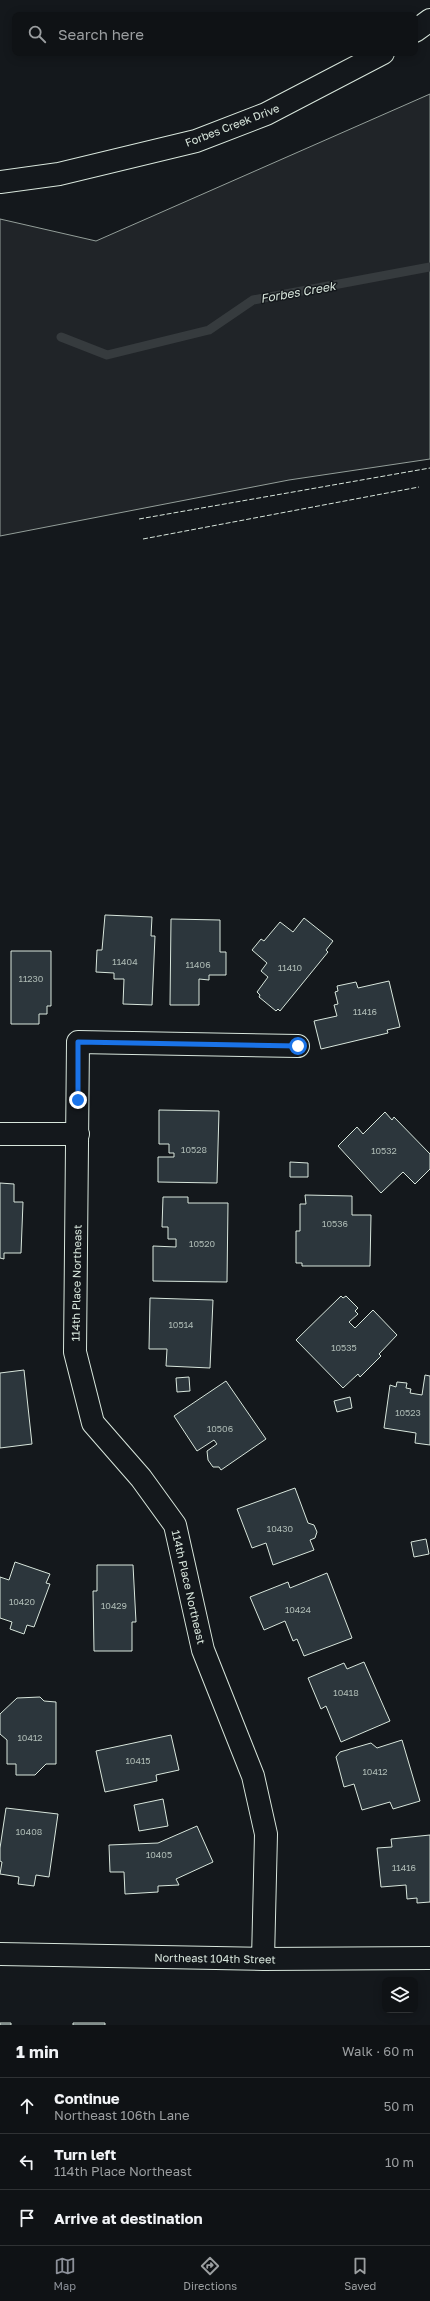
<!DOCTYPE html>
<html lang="en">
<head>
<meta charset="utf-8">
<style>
	body { margin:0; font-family:"Golos Text",sans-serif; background:#1d2022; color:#f1f3f6 }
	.controls { position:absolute; right:12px; bottom:12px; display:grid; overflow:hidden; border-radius:8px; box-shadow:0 2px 10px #0003 }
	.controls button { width:36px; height:36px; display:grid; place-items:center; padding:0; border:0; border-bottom:1px solid #2f3234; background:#0f1215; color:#f1f3f6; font:20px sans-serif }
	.stop { position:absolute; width:12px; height:12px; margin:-9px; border:3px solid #1a73e8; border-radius:50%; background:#fff }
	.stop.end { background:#1a73e8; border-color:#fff; box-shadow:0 1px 4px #0008 }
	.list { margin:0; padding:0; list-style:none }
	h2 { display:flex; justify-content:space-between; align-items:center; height:52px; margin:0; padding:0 16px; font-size:17px }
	h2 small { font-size:13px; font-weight:400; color:#9b9ea0 }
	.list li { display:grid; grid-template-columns:26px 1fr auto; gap:12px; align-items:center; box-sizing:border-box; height:56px; padding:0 16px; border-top:1px solid #2f3234 }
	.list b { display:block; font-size:15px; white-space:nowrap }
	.list p { margin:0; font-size:13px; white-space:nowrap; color:#9b9ea0 }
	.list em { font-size:13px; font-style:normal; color:#9b9ea0 }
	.icon { flex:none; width:22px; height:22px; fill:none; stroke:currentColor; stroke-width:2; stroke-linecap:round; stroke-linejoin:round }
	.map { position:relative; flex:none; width:430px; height:2025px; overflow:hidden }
	.search { position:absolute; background:#0f1215; box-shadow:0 2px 10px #0003; left:12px; right:12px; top:12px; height:44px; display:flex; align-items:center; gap:10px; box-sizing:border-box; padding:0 14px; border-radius:8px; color:#9b9ea0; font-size:15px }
	.sheet { height:220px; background:#0f1215 }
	nav { display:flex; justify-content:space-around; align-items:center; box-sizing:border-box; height:56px; border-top:1px solid #2f3234; background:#0f1215; font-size:11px; color:#9b9ea0 }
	nav a { display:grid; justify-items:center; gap:2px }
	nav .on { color:#8c9099 }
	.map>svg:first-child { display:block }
</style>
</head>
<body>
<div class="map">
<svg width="430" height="2025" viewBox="0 0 430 2025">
	<rect width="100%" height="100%" fill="#14181c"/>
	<path fill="#202428" stroke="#939e99" d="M 430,94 L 430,459 L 289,480 L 0,536 L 0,219 L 96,241 Z"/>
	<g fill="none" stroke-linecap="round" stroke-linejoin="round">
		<path stroke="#363b3e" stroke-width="9" d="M 61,337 L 107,355 L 209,330 L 253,300 L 430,267"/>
	</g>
	<path fill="#2c363c" stroke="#d8e6dc" d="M 105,915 L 152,917 L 151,936 L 155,936 L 152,1005 L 123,1004 L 124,979 L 114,979 L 114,973 L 96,972 L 97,950 L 102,950 Z
		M 304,918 L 333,941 L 326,950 L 328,952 L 280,1011 L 278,1009 L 276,1011 L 259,997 L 260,995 L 257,992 L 268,977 L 261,971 L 267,963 L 252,950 L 261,939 L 264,941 L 280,922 L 293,932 Z
		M 171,919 L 220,920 L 220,952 L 226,952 L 226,975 L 209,975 L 209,980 L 199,979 L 199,1005 L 170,1005 Z
		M 11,951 L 51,951 L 51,1006 L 47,1006 L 47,1014 L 39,1014 L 39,1024 L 11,1024 Z
		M 389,981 L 400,1027 L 387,1030 L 388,1033 L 321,1049 L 314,1021 L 337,1016 L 334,1005 L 338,1004 L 335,992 L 338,991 L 337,986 L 356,982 L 358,988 Z
		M 159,1110 L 219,1111 L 217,1183 L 158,1182 L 158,1157 L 174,1157 L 174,1153 L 169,1153 L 169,1144 L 159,1144 Z
		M 385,1112 L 392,1120 L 394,1117 L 430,1154 L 430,1169 L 415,1184 L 403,1172 L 381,1193 L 338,1146 L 357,1127 L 363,1134 Z
		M 290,1162 L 308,1163 L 308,1177 L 290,1177 Z
		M 0,1183 L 14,1184 L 14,1202 L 23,1202 L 21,1253 L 4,1253 L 4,1259 L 0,1258 Z
		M 305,1195 L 352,1196 L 352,1215 L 371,1215 L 370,1266 L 302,1266 L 302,1263 L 296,1263 L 296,1231 L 300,1231 L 300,1204 L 306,1204 Z
		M 163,1197 L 188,1197 L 188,1203 L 228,1203 L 227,1282 L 153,1281 L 153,1246 L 176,1247 L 176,1239 L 168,1239 L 168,1227 L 162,1227 Z
		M 341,1296 L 343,1298 L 346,1296 L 358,1308 L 355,1311 L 358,1314 L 349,1322 L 355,1328 L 373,1310 L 397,1335 L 379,1354 L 381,1356 L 360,1377 L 358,1374 L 343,1388 L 296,1340 Z
		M 150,1298 L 213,1300 L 210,1368 L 166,1366 L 167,1349 L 149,1349 Z
		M 24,1370 L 32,1444 L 0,1448 L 0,1373 Z
		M 425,1375 L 430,1376 L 430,1445 L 415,1443 L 416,1433 L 384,1428 L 390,1385 L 396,1387 L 397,1382 L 407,1383 L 406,1388 L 411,1389 L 410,1393 L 422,1395 Z
		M 189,1377 L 190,1391 L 177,1392 L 176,1378 Z
		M 226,1381 L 266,1439 L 221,1470 L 219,1467 L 213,1467 L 208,1460 L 207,1451 L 217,1444 L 214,1440 L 197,1451 L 174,1416 Z
		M 350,1397 L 352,1408 L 337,1412 L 334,1401 Z
		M 295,1488 L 308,1523 L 314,1525 L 317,1532 L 315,1538 L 310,1540 L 314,1550 L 273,1565 L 266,1543 L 252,1548 L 237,1509 Z
		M 426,1539 L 429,1554 L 414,1557 L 411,1542 Z
		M 15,1562 L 50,1574 L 46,1583 L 50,1584 L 34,1627 L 27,1625 L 24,1634 L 10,1629 L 12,1622 L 0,1618 L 0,1577 L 9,1580 Z
		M 97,1565 L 133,1565 L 136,1622 L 132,1622 L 132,1651 L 94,1651 L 93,1591 L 97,1591 Z
		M 327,1573 L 352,1638 L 304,1656 L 297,1639 L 293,1641 L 285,1621 L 264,1630 L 250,1597 L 288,1582 L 290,1588 Z
		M 364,1662 L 390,1721 L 341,1742 L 326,1706 L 321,1709 L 308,1678 L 344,1663 L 347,1669 Z
		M 40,1697 L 44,1701 L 56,1702 L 56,1764 L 46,1764 L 35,1775 L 16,1775 L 16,1764 L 7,1764 L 7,1740 L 0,1734 L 0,1714 L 17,1698 Z
		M 171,1735 L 179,1770 L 156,1775 L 157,1781 L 105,1792 L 96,1751 Z
		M 402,1740 L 420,1801 L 393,1809 L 390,1802 L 362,1810 L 354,1784 L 344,1787 L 336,1757 L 340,1752 L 371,1743 L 377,1748 Z
		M 163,1799 L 168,1826 L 139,1831 L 134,1805 Z
		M 6,1808 L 58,1814 L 49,1877 L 36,1875 L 34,1886 L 18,1884 L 19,1877 L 0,1874 L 2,1862 L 0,1861 L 0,1848 Z
		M 197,1826 L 213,1862 L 176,1879 L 179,1885 L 158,1886 L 158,1892 L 125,1894 L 124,1872 L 110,1872 L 109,1845 L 158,1843 Z
		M 430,1835 L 430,1902 L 417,1903 L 417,1898 L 407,1899 L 406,1885 L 381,1887 L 377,1848 L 392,1847 L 391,1839 Z
		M 0,2023 L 11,2023 L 11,2025 L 0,2025 Z
		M 73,2023 L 105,2023 L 105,2025 L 73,2025 Z"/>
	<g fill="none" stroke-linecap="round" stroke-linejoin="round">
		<g stroke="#d8e6dc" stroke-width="24">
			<path id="street" d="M 0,1134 L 78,1134
				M 0,1954 L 263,1959 L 430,1958
				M 263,1959 L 266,1834 L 253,1776 L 203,1650 L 175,1525 L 141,1478 L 93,1423 L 75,1352 L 78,1042 L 298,1046"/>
		</g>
		<g stroke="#d8e6dc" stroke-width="24">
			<path id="secondary" d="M 415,31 L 430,20
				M 0,182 L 59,174 L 196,141 L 266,114 L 383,53"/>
		</g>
		<use href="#street" stroke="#14181c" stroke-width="22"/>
		<use href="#secondary" stroke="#14181c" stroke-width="22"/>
		<path stroke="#d8e6dc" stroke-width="1" stroke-dasharray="5 2" stroke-linecap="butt" d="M 139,519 L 430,468
			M 143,539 L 419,487"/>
	</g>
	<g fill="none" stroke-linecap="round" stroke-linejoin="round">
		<path stroke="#1a73e8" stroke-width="5" d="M 78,1100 L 78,1042 L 298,1046"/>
	</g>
	<g text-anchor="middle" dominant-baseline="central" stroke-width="3" stroke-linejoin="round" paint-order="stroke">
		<g font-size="9" fill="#adbab4">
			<text x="125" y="961">11404</text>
			<text x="198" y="964">11406</text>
			<text x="290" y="967">11410</text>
			<text x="31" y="978">11230</text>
			<text x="365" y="1011">11416</text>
			<text x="194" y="1149">10528</text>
			<text x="384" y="1150">10532</text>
			<text x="335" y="1223">10536</text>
			<text x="202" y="1243">10520</text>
			<text x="181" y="1324">10514</text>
			<text x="344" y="1347">10535</text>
			<text x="408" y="1412">10523</text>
			<text x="220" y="1428">10506</text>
			<text x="280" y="1528">10430</text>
			<text x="22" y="1601">10420</text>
			<text x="114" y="1605">10429</text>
			<text x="298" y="1609">10424</text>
			<text x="346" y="1692">10418</text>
			<text x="30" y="1737">10412</text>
			<text x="138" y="1760">10415</text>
			<text x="375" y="1771">10412</text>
			<text x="29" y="1831">10408</text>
			<text x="159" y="1854">10405</text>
			<text x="404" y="1867">11416</text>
		</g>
		<g font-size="11" fill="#d8e6dc" stroke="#14181c">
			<text transform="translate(232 125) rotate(-21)">Forbes Creek Drive</text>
			<text transform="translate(76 1283) rotate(-89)">114th Place Northeast</text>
			<text transform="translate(189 1587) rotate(77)">114th Place Northeast</text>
			<text transform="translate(215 1958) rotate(1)">Northeast 104th Street</text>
		</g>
		<g font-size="12" font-style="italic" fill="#d8e6dc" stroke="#14181c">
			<text transform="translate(298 292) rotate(-10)">Forbes Creek</text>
		</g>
	</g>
</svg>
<div class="controls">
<button><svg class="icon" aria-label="layers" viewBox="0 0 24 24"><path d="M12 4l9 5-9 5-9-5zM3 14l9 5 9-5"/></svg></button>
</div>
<div class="stop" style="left:298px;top:1046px"></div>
<div class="stop end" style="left:78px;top:1100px"></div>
<div class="search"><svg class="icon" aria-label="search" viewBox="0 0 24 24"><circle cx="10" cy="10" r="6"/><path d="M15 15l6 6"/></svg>Search here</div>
</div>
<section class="sheet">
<h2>1 min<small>Walk · 60 m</small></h2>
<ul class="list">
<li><svg class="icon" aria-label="ahead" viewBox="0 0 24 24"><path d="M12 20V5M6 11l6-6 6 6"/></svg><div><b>Continue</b><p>Northeast 106th Lane</p></div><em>50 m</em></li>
<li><svg class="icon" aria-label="left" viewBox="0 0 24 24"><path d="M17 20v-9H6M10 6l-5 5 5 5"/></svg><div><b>Turn left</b><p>114th Place Northeast</p></div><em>10 m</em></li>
<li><svg class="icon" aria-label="arrive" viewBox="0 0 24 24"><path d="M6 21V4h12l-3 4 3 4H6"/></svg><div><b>Arrive at destination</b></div></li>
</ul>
</section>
<nav>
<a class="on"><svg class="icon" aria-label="map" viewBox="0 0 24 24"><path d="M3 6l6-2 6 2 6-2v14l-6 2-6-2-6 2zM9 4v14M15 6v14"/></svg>Map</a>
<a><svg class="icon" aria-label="directions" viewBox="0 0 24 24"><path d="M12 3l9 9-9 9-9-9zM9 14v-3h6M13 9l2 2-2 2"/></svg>Directions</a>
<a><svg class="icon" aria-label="saved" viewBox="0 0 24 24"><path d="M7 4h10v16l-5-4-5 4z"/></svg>Saved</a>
</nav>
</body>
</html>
